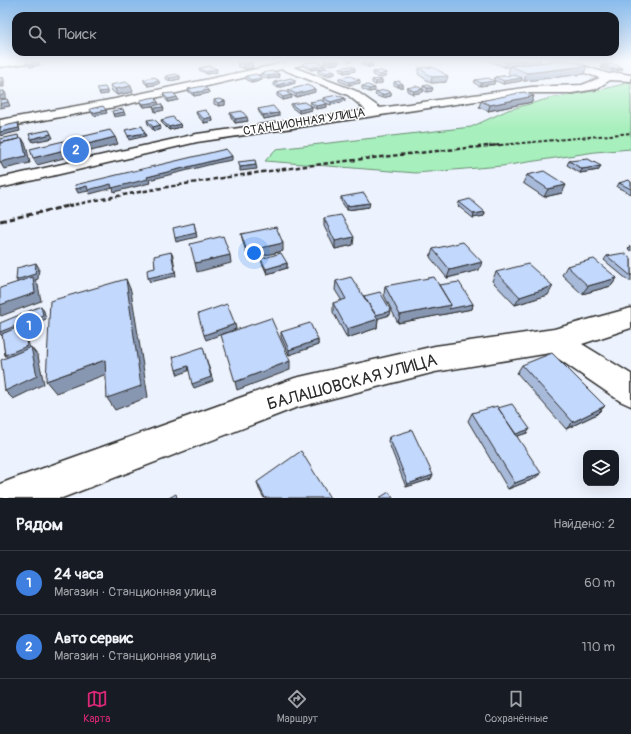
<!DOCTYPE html>
<html lang="ru">
<head>
<meta charset="utf-8">
<style>
	body { margin:0; font-family:Pangolin,sans-serif; background:#242831; color:#f1f3f6 }
	.controls { position:absolute; right:12px; bottom:12px; display:grid; overflow:hidden; border-radius:8px; box-shadow:0 4px 16px #0002 }
	.controls button { width:36px; height:36px; display:grid; place-items:center; padding:0; border:0; border-bottom:1px solid #363941; background:#171b24; color:#f1f3f6; font:20px sans-serif }
	.you { position:absolute; left:254px; top:253px; width:14px; height:14px; margin:-10px; border:3px solid #fff; border-radius:50%; background:#1a73e8; box-shadow:0 0 0 6px #1a73e833 }
	.badge { display:grid; place-items:center; width:26px; height:26px; border-radius:50%; background:#db2777; color:#fff; font-size:13px; font-weight:700 }
	.pin { position:absolute; translate:-50% -50%; border:2px solid #fff; box-shadow:0 1px 4px #0006 }
	.list { margin:0; padding:0; list-style:none }
	h2 { display:flex; justify-content:space-between; align-items:center; height:52px; margin:0; padding:0 16px; font-size:17px }
	h2 small { font-size:13px; font-weight:400; color:#9ea1a6 }
	.list li { display:grid; grid-template-columns:26px 1fr auto; gap:12px; align-items:center; box-sizing:border-box; height:64px; padding:0 16px; border-top:1px solid #363941 }
	.list b { display:block; font-size:15px; white-space:nowrap }
	.list p { margin:0; font-size:13px; white-space:nowrap; color:#9ea1a6 }
	.list em { font-size:13px; font-style:normal; color:#9ea1a6 }
	.icon { flex:none; width:22px; height:22px; fill:none; stroke:currentColor; stroke-width:2; stroke-linecap:round; stroke-linejoin:round }
	.map { position:relative; flex:none; width:631px; height:498px; overflow:hidden }
	.search { position:absolute; background:#171b24; box-shadow:0 4px 16px #0002; left:12px; right:12px; top:12px; height:44px; display:flex; align-items:center; gap:10px; box-sizing:border-box; padding:0 14px; border-radius:12px; color:#9ea1a6; font-size:15px }
	.sheet { height:180px; background:#171b24 }
	nav { display:flex; justify-content:space-around; align-items:center; box-sizing:border-box; height:56px; border-top:1px solid #363941; background:#171b24; font-size:11px; color:#9ea1a6 }
	nav a { display:grid; justify-items:center; gap:2px }
	nav .on { color:#db2777 }
	.map>svg:first-child { display:block }
</style>
</head>
<body>
<div class="map">
<svg width="631" height="498" viewBox="0 0 631 498">
	<rect width="100%" height="100%" fill="#edf3fe"/>
	<filter id="ink" filterUnits="userSpaceOnUse"><feTurbulence type="fractalNoise" baseFrequency=".025" numOctaves="2"/><feDisplacementMap in="SourceGraphic" scale="8" xChannelSelector="R" yChannelSelector="G"/><feConvolveMatrix kernelMatrix="1 2 1 2 8 2 1 2 1" color-interpolation-filters="sRGB"/></filter>
	<g filter="url(#ink)">
		<path fill="#a7efbc" stroke="#698d74" d="M 631,82 L 631,149 L 595,152 L 502,166 L 416,173 L 265,161 L 276,149 L 471,127 L 508,110 L 551,98 L 600,90 Z"/>
		<g fill="none" stroke-linecap="round" stroke-linejoin="round">
			<g stroke="#2b2b2b" stroke-width="3">
				<path id="minor" d="M 9,60 L 32,60 L 27,63 L 0,67 L 0,61 Z
					M 298,60 L 315,60 L 313,62 L 293,67 L 356,91 L 380,108 L 531,87 L 582,85 L 600,78 L 553,62 L 551,60 L 565,60 L 609,74 L 618,73 L 631,75 L 631,81 L 610,80 L 596,89 L 572,93 L 531,93 L 197,142 L 0,188 L 0,178 L 197,134 L 366,110 L 348,95 L 282,69 L 115,107 L 0,128 L 0,120 L 115,99 L 275,65 L 280,62 L 283,63 Z
					M 631,308 L 631,328 L 582,344 L 631,374 L 631,406 L 620,401 L 550,353 L 435,372 L 295,408 L 62,498 L 0,498 L 0,484 L 13,479 L 295,378 L 435,346 L 554,329 Z"/>
			</g>
			<use href="#minor" fill="#fff" fill-rule="evenodd"/>
			<path stroke="#2b2b2b" stroke-width="2" stroke-dasharray="3.5 2" stroke-linecap="butt" d="M 489,146 L 631,133"/>
			<path stroke="#2b2b2b" stroke-width="2.5" stroke-dasharray="4.5 2.5" stroke-linecap="butt" d="M 68,206 C 211,176 355,158 500,145"/>
			<path stroke="#2b2b2b" stroke-width="3" stroke-dasharray="6 3" stroke-linecap="butt" d="M 0,221 L 73,205"/>
		</g>
		<path fill="#a8bada" stroke="#2b2b2b" d="M 324,60 L 339,63 L 330,65 L 324,63 Z
			M 487,60 L 541,60 L 540,62 L 584,74 L 524,81 L 522,80 L 521,81 L 503,84 L 494,80 L 495,77 L 511,75 L 508,73 L 510,67 L 504,67 Z
			M 237,61 L 252,62 L 253,68 L 245,69 L 238,66 Z
			M 362,62 L 373,66 L 368,67 L 362,65 Z
			M 303,63 L 325,65 L 325,68 L 311,70 L 303,66 Z
			M 602,65 L 623,68 L 622,70 L 611,71 L 601,68 Z
			M 199,68 L 217,72 L 207,74 L 199,70 Z
			M 340,68 L 355,71 L 344,73 L 340,71 Z
			M 419,68 L 446,82 L 431,83 L 418,74 Z
			M 318,70 L 335,71 L 335,74 L 326,76 L 318,73 Z
			M 373,72 L 387,73 L 386,76 L 378,78 L 373,75 Z
			M 261,73 L 279,74 L 280,77 L 268,79 L 261,76 Z
			M 166,76 L 180,76 L 180,79 L 170,81 L 166,79 Z
			M 246,76 L 262,80 L 252,83 L 246,79 Z
			M 339,78 L 360,83 L 349,85 L 339,81 Z
			M 144,79 L 159,81 L 159,84 L 148,86 L 144,82 Z
			M 372,80 L 382,80 L 382,83 L 375,85 L 372,83 Z
			M 475,80 L 495,81 L 494,84 L 480,86 L 474,83 Z
			M 274,82 L 295,83 L 278,88 L 274,85 Z
			M 394,82 L 403,84 L 403,87 L 398,87 L 394,85 Z
			M 110,85 L 133,92 L 117,95 L 112,91 Z
			M 362,86 L 375,91 L 369,92 L 362,89 Z
			M 423,86 L 432,91 L 427,92 L 423,90 L 423,92 L 413,94 L 407,91 L 407,88 L 423,89 Z
			M 188,89 L 208,90 L 209,93 L 194,96 L 189,92 Z
			M 288,90 L 315,92 L 296,97 L 291,95 L 292,98 L 283,100 L 277,96 L 277,93 L 288,93 Z
			M 376,92 L 391,92 L 391,96 L 382,98 L 375,95 Z
			M 163,94 L 177,97 L 178,100 L 168,102 L 164,97 Z
			M 323,98 L 345,101 L 331,105 L 325,103 L 327,107 L 316,109 L 310,105 L 310,102 L 323,101 Z
			M 140,100 L 158,102 L 159,105 L 163,107 L 164,110 L 155,112 L 153,106 L 144,107 L 141,103 Z
			M 214,100 L 225,101 L 225,105 L 219,106 L 214,104 Z
			M 481,101 L 532,102 L 488,111 L 479,107 Z
			M 291,104 L 312,110 L 299,113 L 291,107 Z
			M 258,109 L 279,116 L 264,119 L 259,112 Z
			M 196,112 L 212,117 L 213,121 L 204,123 L 197,115 Z
			M 230,113 L 248,121 L 235,123 L 231,117 Z
			M 147,120 L 161,129 L 154,131 L 148,124 Z
			M 161,120 L 180,124 L 181,127 L 169,130 L 162,123 Z
			M 569,161 L 599,170 L 580,173 L 567,165 Z
			M 527,175 L 562,193 L 544,197 L 523,183 Z
			M 631,182 L 631,194 L 617,187 L 619,183 Z
			M 341,197 L 369,207 L 347,210 L 341,201 Z
			M 459,202 L 485,212 L 484,216 L 473,218 L 458,206 Z
			M 324,218 L 353,245 L 335,249 L 324,226 Z
			M 241,234 L 283,251 L 248,259 L 243,242 Z
			M 631,246 L 631,251 L 628,249 Z
			M 433,249 L 479,270 L 447,278 L 430,257 Z
			M 607,256 L 631,258 L 631,281 L 629,281 L 604,260 Z
			M 261,259 L 287,263 L 287,268 L 267,274 L 262,263 Z
			M 567,266 L 617,278 L 611,286 L 582,294 L 562,275 Z
			M 496,272 L 548,295 L 515,305 L 492,281 Z
			M 336,281 L 364,296 L 390,315 L 378,318 L 377,328 L 347,338 L 333,312 L 333,303 L 342,301 L 335,290 Z
			M 439,285 L 473,304 L 472,309 L 398,323 L 384,295 L 385,286 Z
			M 281,332 L 318,340 L 318,345 L 289,355 L 281,337 Z
			M 522,365 L 597,414 L 566,429 L 517,373 Z
			M 498,408 L 527,433 L 517,436 L 534,479 L 508,489 L 468,421 L 472,413 Z
			M 389,437 L 431,479 L 406,487 L 388,441 Z
			M 257,482 L 330,498 L 264,498 L 259,489 Z"/>
		<path fill="#8897b1" stroke="#2b2b2b" d="M 50,60 L 61,60 L 61,61 L 51,62 Z
			M 281,60 L 292,60 L 281,62 Z
			M 339,60 L 339,63 L 330,65 L 330,62 Z
			M 348,60 L 352,60 L 352,61 L 348,62 Z
			M 530,60 L 541,60 L 540,64 L 510,66 L 510,67 L 504,67 L 506,62 Z
			M 39,62 L 40,65 L 30,67 L 28,64 Z
			M 252,62 L 253,68 L 245,69 L 244,64 Z
			M 373,63 L 373,66 L 368,67 L 368,64 Z
			M 325,65 L 325,68 L 311,70 L 311,68 Z
			M 587,66 L 584,74 L 524,81 L 527,73 Z
			M 355,68 L 355,71 L 344,73 L 344,70 Z
			M 623,68 L 622,70 L 611,71 L 613,69 Z
			M 217,69 L 217,72 L 207,74 L 206,72 Z
			M 335,71 L 335,74 L 326,76 L 326,73 Z
			M 387,73 L 386,76 L 378,78 L 379,75 Z
			M 279,74 L 280,77 L 268,79 L 268,76 Z
			M 180,76 L 180,79 L 170,81 L 169,78 Z
			M 448,76 L 446,82 L 431,83 L 432,77 Z
			M 3,77 L 4,80 L 4,87 L 0,87 L 0,84 Z
			M 262,78 L 262,80 L 252,83 L 251,80 Z
			M 522,78 L 521,81 L 503,84 L 504,81 Z
			M 295,80 L 295,83 L 278,88 L 278,85 Z
			M 360,80 L 360,83 L 349,85 L 349,82 Z
			M 382,80 L 382,83 L 375,85 L 376,82 Z
			M 159,81 L 159,84 L 148,86 L 147,83 Z
			M 495,81 L 494,84 L 480,86 L 481,83 Z
			M 398,84 L 403,84 L 403,87 L 398,87 Z
			M 131,86 L 133,92 L 117,95 L 115,89 Z
			M 375,88 L 375,91 L 369,92 L 369,89 Z
			M 428,88 L 433,88 L 432,91 L 427,92 Z
			M 315,89 L 315,92 L 296,97 L 296,94 Z
			M 423,89 L 423,92 L 413,94 L 414,91 Z
			M 208,90 L 209,93 L 194,96 L 193,93 Z
			M 4,91 L 6,94 L 6,98 L 0,99 L 0,96 Z
			M 107,91 L 108,94 L 100,95 L 99,92 Z
			M 391,92 L 391,96 L 382,98 L 382,95 Z
			M 291,95 L 292,98 L 283,100 L 283,97 Z
			M 534,96 L 532,102 L 488,111 L 490,105 Z
			M 177,97 L 178,100 L 168,102 L 168,99 Z
			M 345,98 L 345,101 L 331,105 L 331,102 Z
			M 7,99 L 10,106 L 0,108 L 0,104 Z
			M 225,101 L 225,105 L 219,106 L 218,103 Z
			M 158,102 L 159,105 L 144,107 L 143,104 Z
			M 327,104 L 327,107 L 316,109 L 316,106 Z
			M 163,107 L 164,110 L 155,112 L 155,108 Z
			M 312,107 L 312,110 L 299,113 L 299,110 Z
			M 106,110 L 107,113 L 94,116 L 92,113 Z
			M 124,112 L 125,115 L 114,117 L 113,114 Z
			M 279,113 L 279,116 L 264,119 L 263,115 Z
			M 212,117 L 213,121 L 204,123 L 204,119 Z
			M 247,117 L 248,121 L 235,123 L 235,119 Z
			M 18,123 L 20,131 L 0,136 L 0,132 Z
			M 180,124 L 181,127 L 169,130 L 169,127 Z
			M 160,125 L 161,129 L 154,131 L 153,127 Z
			M 145,133 L 146,136 L 129,140 L 128,136 Z
			M 51,134 L 53,138 L 33,142 L 31,139 Z
			M 115,137 L 118,144 L 37,165 L 33,158 Z
			M 22,138 L 26,145 L 30,163 L 4,169 L 0,162 Z
			M 232,156 L 232,160 L 216,163 L 149,180 L 150,183 L 114,192 L 113,188 L 90,194 L 89,191 L 78,193 L 76,189 L 87,186 L 111,184 L 147,177 L 216,160 Z
			M 256,165 L 257,169 L 240,171 L 240,167 Z
			M 601,166 L 599,170 L 580,173 L 582,169 Z
			M 566,185 L 562,193 L 544,197 L 548,189 Z
			M 370,203 L 369,207 L 347,210 L 347,206 Z
			M 485,212 L 484,216 L 473,218 L 474,214 Z
			M 194,223 L 197,237 L 176,242 L 175,238 Z
			M 354,237 L 353,245 L 335,249 L 335,241 Z
			M 283,243 L 283,251 L 248,259 L 247,251 Z
			M 171,252 L 173,256 L 176,276 L 150,282 L 148,278 Z
			M 230,255 L 231,263 L 197,272 L 195,263 Z
			M 482,262 L 479,270 L 447,278 L 450,270 Z
			M 36,263 L 39,268 L 38,279 L 35,280 L 38,285 L 41,301 L 1,316 L 0,315 L 0,305 L 19,284 L 16,280 Z
			M 287,263 L 287,268 L 267,274 L 266,269 Z
			M 617,278 L 611,286 L 582,294 L 588,286 Z
			M 126,279 L 131,291 L 148,397 L 115,410 L 107,398 Z
			M 553,286 L 548,295 L 515,305 L 520,297 Z
			M 473,304 L 472,309 L 398,323 L 400,315 L 451,305 Z
			M 41,306 L 44,311 L 46,319 L 25,328 L 26,330 L 30,350 L 9,360 L 5,355 L 3,337 L 0,334 L 0,332 Z
			M 391,311 L 390,315 L 373,320 L 374,315 Z
			M 378,319 L 377,328 L 347,338 L 347,329 Z
			M 235,324 L 236,329 L 206,340 L 204,335 Z
			M 318,340 L 318,345 L 289,355 L 289,350 Z
			M 31,347 L 38,356 L 44,384 L 13,399 L 5,391 Z
			M 204,351 L 213,381 L 194,388 L 192,384 Z
			M 105,360 L 112,372 L 56,393 L 46,381 Z
			M 290,361 L 290,370 L 237,390 L 235,382 Z
			M 188,366 L 190,370 L 178,375 L 176,370 Z
			M 605,406 L 597,414 L 566,429 L 573,422 Z
			M 530,429 L 527,433 L 508,439 L 511,435 Z
			M 541,473 L 534,479 L 508,489 L 515,483 Z
			M 433,475 L 431,479 L 406,487 L 408,484 Z"/>
		<path fill="#c3d8fd" stroke="#2b2b2b" d="M 26,60 L 38,60 L 39,62 L 28,64 Z
			M 241,60 L 246,60 L 252,62 L 244,64 L 237,61 Z
			M 324,60 L 339,60 L 330,62 Z
			M 500,60 L 530,60 L 506,62 Z
			M 565,60 L 570,60 L 587,66 L 527,73 L 510,66 Z
			M 316,61 L 325,65 L 311,68 L 303,63 Z
			M 368,61 L 373,63 L 368,64 L 362,62 Z
			M 613,64 L 623,68 L 613,69 L 602,65 Z
			M 209,66 L 217,69 L 206,72 L 199,68 Z
			M 351,66 L 355,68 L 344,70 L 340,68 Z
			M 433,67 L 448,76 L 432,77 L 419,68 Z
			M 327,68 L 335,71 L 326,73 L 318,70 Z
			M 273,71 L 279,74 L 268,76 L 261,73 Z
			M 381,71 L 387,73 L 379,75 L 373,72 Z
			M 176,74 L 180,76 L 169,78 L 166,76 Z
			M 256,74 L 262,78 L 251,80 L 246,76 Z
			M 514,75 L 522,78 L 504,81 L 495,77 Z
			M 350,76 L 360,80 L 349,82 L 339,78 Z
			M 3,77 L 3,84 L 0,84 L 0,78 Z
			M 155,77 L 159,81 L 147,83 L 144,79 Z
			M 291,78 L 295,80 L 278,85 L 274,82 Z
			M 488,78 L 495,81 L 481,83 L 475,80 Z
			M 379,79 L 382,80 L 376,82 L 372,80 Z
			M 399,81 L 403,84 L 398,84 L 394,82 Z
			M 126,82 L 131,86 L 115,89 L 110,85 Z
			M 307,85 L 315,89 L 296,94 L 288,90 Z
			M 368,85 L 375,88 L 369,89 L 362,86 Z
			M 428,85 L 433,88 L 428,88 L 423,86 Z
			M 203,86 L 208,90 L 193,93 L 188,89 Z
			M 416,86 L 423,89 L 414,91 L 407,88 Z
			M 105,87 L 107,91 L 99,92 L 97,88 Z
			M 385,90 L 391,92 L 382,95 L 376,92 Z
			M 0,91 L 4,91 L 4,95 L 0,96 Z
			M 285,91 L 291,95 L 283,97 L 277,93 Z
			M 524,92 L 534,96 L 490,105 L 481,101 Z
			M 173,93 L 177,97 L 168,99 L 163,94 Z
			M 337,95 L 345,98 L 331,102 L 323,98 Z
			M 155,97 L 158,102 L 143,104 L 140,100 Z
			M 7,99 L 8,102 L 0,104 L 0,100 Z
			M 220,99 L 225,101 L 218,103 L 214,100 Z
			M 321,100 L 327,104 L 316,106 L 310,102 Z
			M 304,102 L 312,107 L 299,110 L 291,104 Z
			M 161,104 L 163,107 L 155,108 L 153,106 Z
			M 103,106 L 106,110 L 92,113 L 90,109 Z
			M 273,106 L 279,113 L 263,115 L 258,109 Z
			M 123,109 L 124,112 L 113,114 L 112,111 Z
			M 205,110 L 212,117 L 204,119 L 196,112 Z
			M 242,111 L 247,117 L 235,119 L 230,113 Z
			M 173,117 L 180,124 L 169,127 L 161,120 Z
			M 154,119 L 160,125 L 153,127 L 147,120 Z
			M 18,123 L 19,128 L 0,132 L 0,127 Z
			M 142,126 L 145,133 L 128,136 L 125,130 Z
			M 49,130 L 51,134 L 31,139 L 29,134 Z
			M 110,130 L 115,137 L 33,158 L 30,149 Z
			M 18,135 L 19,139 L 0,143 L 0,139 Z
			M 22,138 L 26,156 L 0,162 L 0,143 Z
			M 226,149 L 232,156 L 216,160 L 147,177 L 148,179 L 112,188 L 111,184 L 88,190 L 87,186 L 76,189 L 75,185 Z
			M 588,159 L 601,166 L 582,169 L 569,161 Z
			M 255,160 L 256,165 L 240,167 L 238,162 Z
			M 544,171 L 566,185 L 548,189 L 527,175 Z
			M 629,180 L 631,182 L 631,189 L 619,183 Z
			M 364,193 L 370,203 L 347,206 L 341,197 Z
			M 470,199 L 485,212 L 474,214 L 459,202 Z
			M 341,215 L 354,237 L 335,241 L 324,218 Z
			M 194,223 L 196,233 L 175,238 L 173,228 Z
			M 276,227 L 283,243 L 247,251 L 241,234 Z
			M 223,236 L 230,255 L 195,263 L 190,244 Z
			M 463,242 L 482,262 L 450,270 L 433,249 Z
			M 171,252 L 175,272 L 148,278 L 147,270 L 155,268 L 154,256 Z
			M 281,253 L 287,263 L 266,269 L 261,259 Z
			M 624,253 L 631,258 L 631,276 L 607,256 Z
			M 594,259 L 617,278 L 588,286 L 567,266 Z
			M 36,263 L 35,274 L 16,280 L 17,268 Z
			M 528,264 L 553,286 L 520,297 L 496,272 Z
			M 33,277 L 35,293 L 0,305 L 0,288 Z
			M 351,277 L 378,319 L 347,329 L 333,303 L 346,299 L 336,281 Z
			M 434,277 L 451,305 L 400,315 L 385,286 Z
			M 126,279 L 141,386 L 107,398 L 105,360 L 46,381 L 50,301 Z
			M 459,282 L 473,304 L 449,309 L 451,305 L 439,285 Z
			M 380,292 L 391,311 L 376,315 L 364,296 Z
			M 227,304 L 235,324 L 204,335 L 198,314 Z
			M 41,306 L 43,315 L 0,332 L 0,323 Z
			M 271,318 L 290,361 L 235,382 L 221,335 Z
			M 310,323 L 318,340 L 289,350 L 281,332 Z
			M 23,325 L 27,346 L 5,355 L 2,334 Z
			M 31,347 L 37,376 L 5,391 L 1,360 Z
			M 203,347 L 211,377 L 192,384 L 188,366 L 176,370 L 173,357 Z
			M 552,353 L 605,406 L 573,422 L 522,365 Z
			M 512,404 L 530,429 L 516,434 L 498,408 Z
			M 497,406 L 541,473 L 515,483 L 472,413 Z
			M 412,430 L 433,475 L 408,484 L 389,437 Z
			M 301,451 L 330,498 L 265,498 L 257,482 Z
			M 389,492 L 393,498 L 379,498 Z
			M 176,494 L 177,498 L 169,498 Z"/>
	</g>
	<linearGradient id="sky" x2="0" y2="1"><stop stop-color="#88bbec"/><stop offset="0.47" stop-color="#f7faff"/><stop offset="1" stop-color="#f7faff" stop-opacity="0"/></linearGradient>
	<rect width="631" height="129" fill="url(#sky)"/>
	<g text-anchor="middle" dominant-baseline="central" stroke-width="3" stroke-linejoin="round" paint-order="stroke">
		<g font-size="12" fill="#2b2b2b" stroke="#fff">
			<text transform="translate(304 122) rotate(-9)">СТАНЦИОННАЯ УЛИЦА</text>
		</g>
		<g font-size="17" fill="#2b2b2b" stroke="#fff">
			<text transform="translate(352 382) rotate(-15)">БАЛАШОВСКАЯ УЛИЦА</text>
		</g>
	</g>
</svg>
<div class="controls">
<button><svg class="icon" aria-label="layers" viewBox="0 0 24 24"><path d="M12 4l9 5-9 5-9-5zM3 14l9 5 9-5"/></svg></button>
</div>
<div class="you"></div>
<div class="pin badge" style="left:29px;top:326px;background:#3f7fe0">1</div>
<div class="pin badge" style="left:76px;top:150px;background:#3f7fe0">2</div>
<div class="search"><svg class="icon" aria-label="search" viewBox="0 0 24 24"><circle cx="10" cy="10" r="6"/><path d="M15 15l6 6"/></svg>Поиск</div>
</div>
<section class="sheet">
<h2>Рядом<small>Найдено: 2</small></h2>
<ul class="list">
<li><span class="badge" style="background:#3f7fe0">1</span><div><b>24 часа</b><p>Магазин · Станционная улица</p></div><em>60 m</em></li>
<li><span class="badge" style="background:#3f7fe0">2</span><div><b>Авто сервис</b><p>Магазин · Станционная улица</p></div><em>110 m</em></li>
</ul>
</section>
<nav>
<a class="on"><svg class="icon" aria-label="map" viewBox="0 0 24 24"><path d="M3 6l6-2 6 2 6-2v14l-6 2-6-2-6 2zM9 4v14M15 6v14"/></svg>Карта</a>
<a><svg class="icon" aria-label="directions" viewBox="0 0 24 24"><path d="M12 3l9 9-9 9-9-9zM9 14v-3h6M13 9l2 2-2 2"/></svg>Маршрут</a>
<a><svg class="icon" aria-label="saved" viewBox="0 0 24 24"><path d="M7 4h10v16l-5-4-5 4z"/></svg>Сохранённые</a>
</nav>
</body>
</html>
